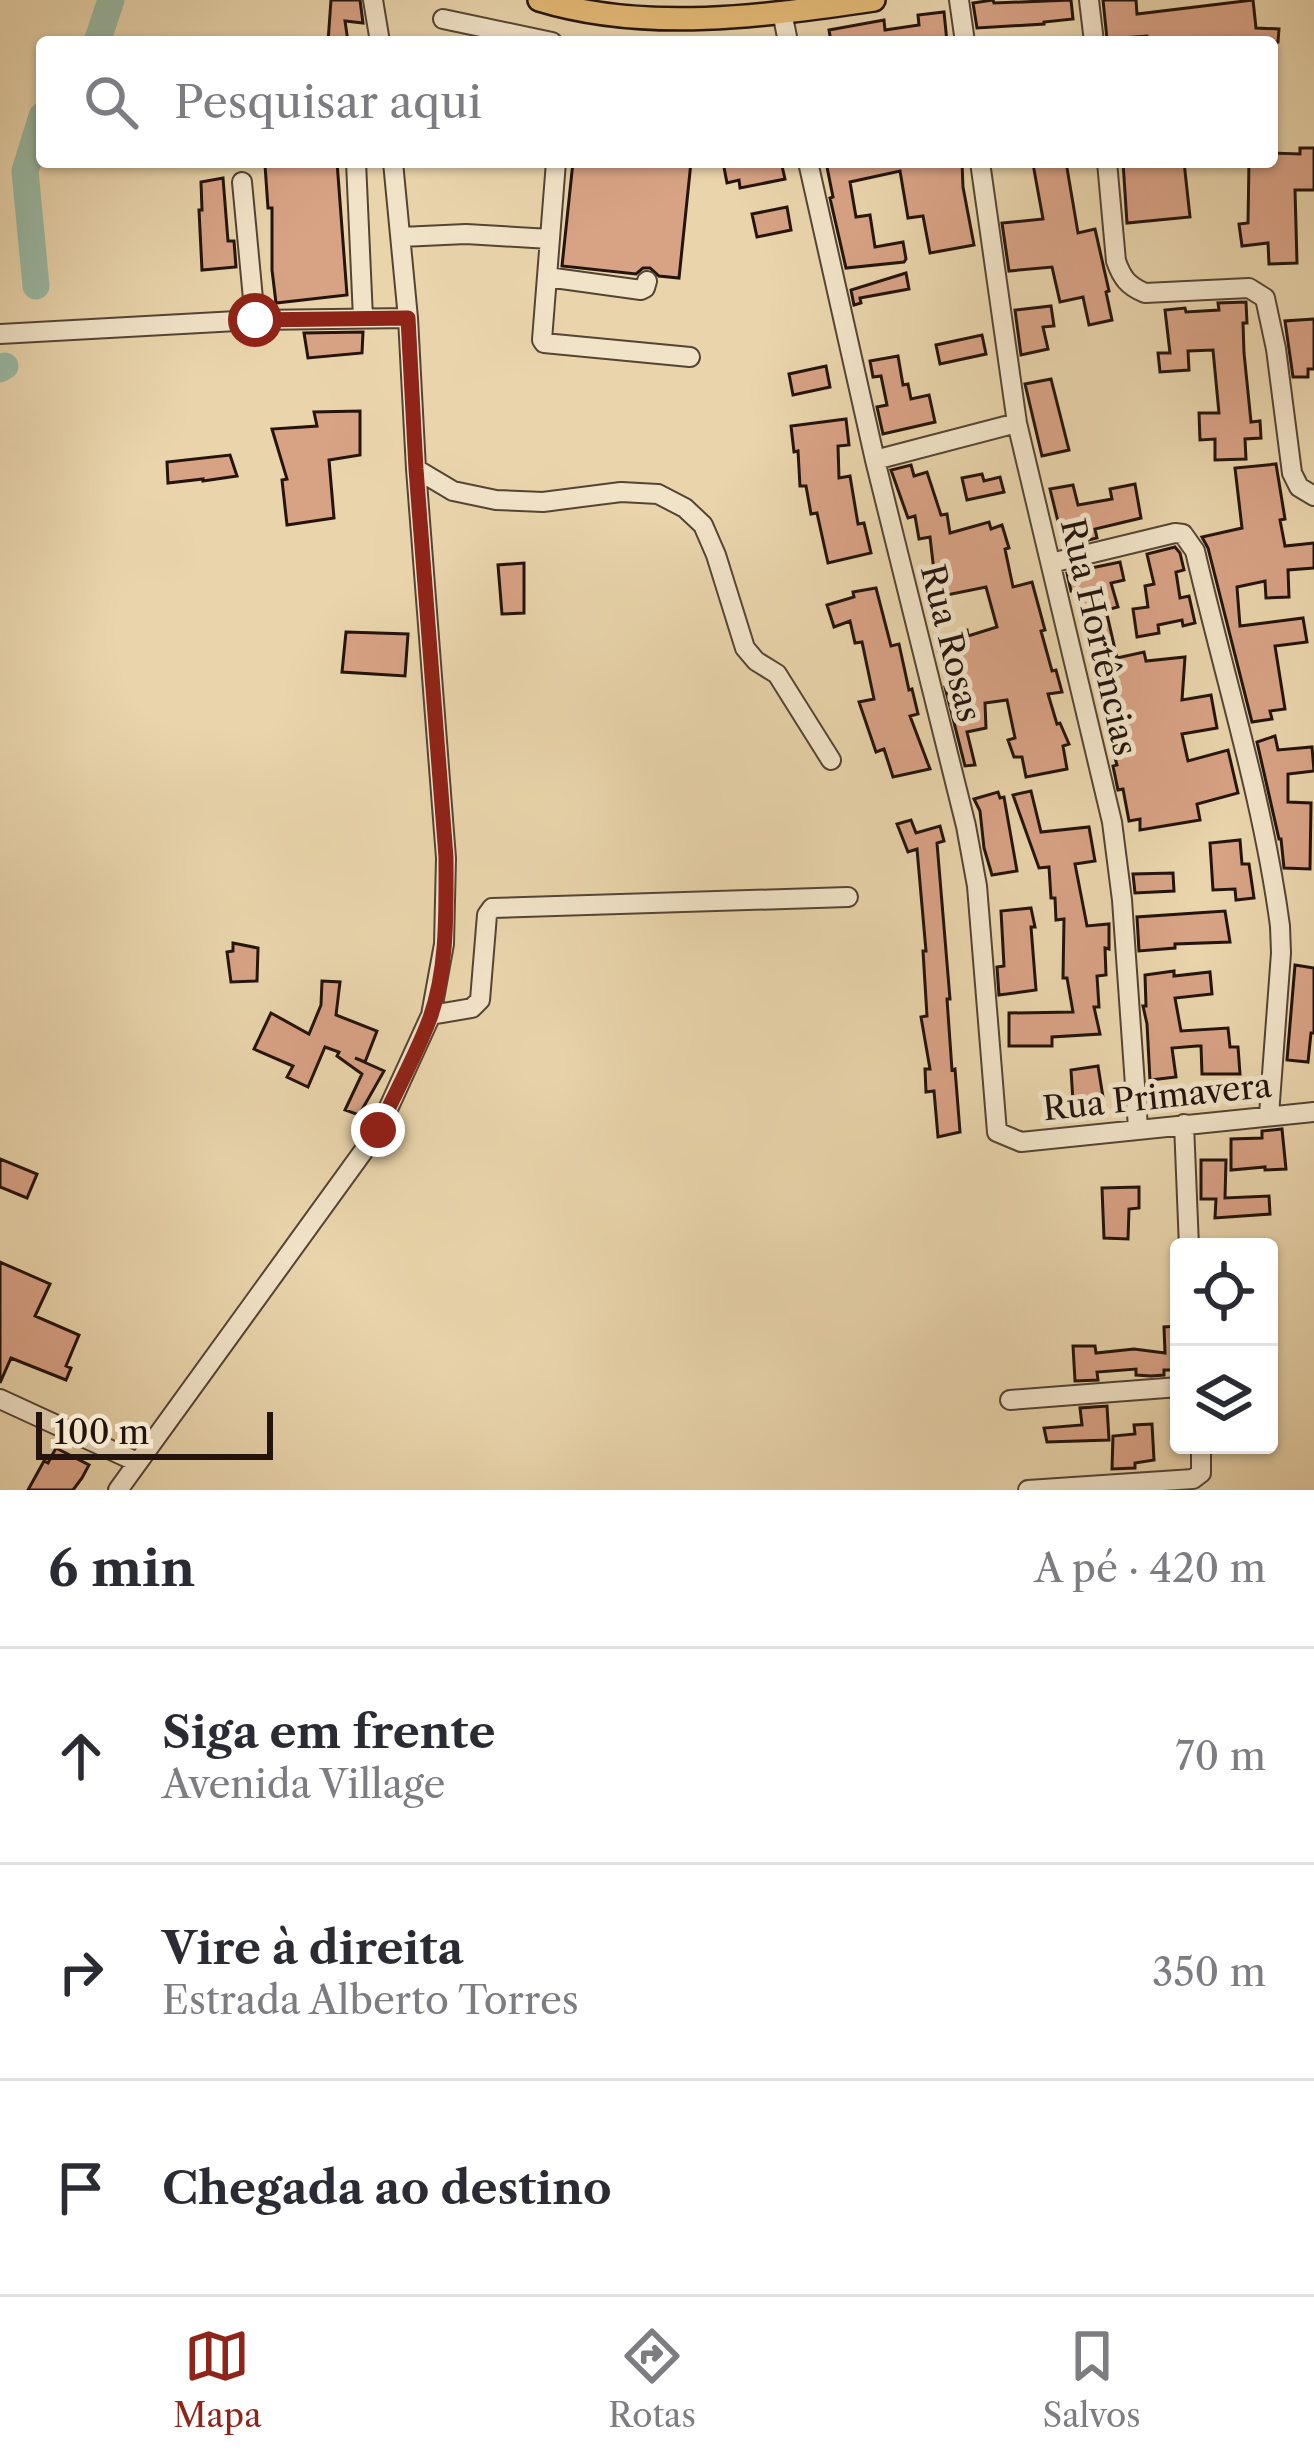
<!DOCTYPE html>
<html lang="pt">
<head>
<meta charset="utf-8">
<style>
	body { margin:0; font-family:"Libre Caslon Text",serif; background:#f2f2f3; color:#2b2b33 }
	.controls { position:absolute; right:36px; bottom:36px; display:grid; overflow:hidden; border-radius:12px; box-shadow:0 3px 9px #0004 }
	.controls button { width:108px; height:108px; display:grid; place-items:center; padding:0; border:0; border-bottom:3px solid #e1e1e2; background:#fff; color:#2b2b33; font:60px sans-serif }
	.scale { position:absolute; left:36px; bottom:30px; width:237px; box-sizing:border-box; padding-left:12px; border:6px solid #24140d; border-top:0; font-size:33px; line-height:42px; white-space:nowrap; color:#24140d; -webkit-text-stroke:9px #f1e3c8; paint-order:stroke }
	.stop { position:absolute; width:36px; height:36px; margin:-27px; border:9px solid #8f2418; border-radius:50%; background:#fff }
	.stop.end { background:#8f2418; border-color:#fff; box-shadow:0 3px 12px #0008 }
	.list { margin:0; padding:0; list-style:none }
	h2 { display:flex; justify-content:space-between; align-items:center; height:156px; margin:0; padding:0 48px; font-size:51px }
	h2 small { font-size:39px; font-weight:400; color:#7c7c81 }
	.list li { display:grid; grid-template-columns:78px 1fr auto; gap:36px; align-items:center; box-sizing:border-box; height:216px; padding:0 48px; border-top:3px solid #e1e1e2 }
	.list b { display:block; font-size:45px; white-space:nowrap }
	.list p { margin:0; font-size:39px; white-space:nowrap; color:#7c7c81 }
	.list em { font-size:39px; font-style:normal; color:#7c7c81 }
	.icon { flex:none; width:66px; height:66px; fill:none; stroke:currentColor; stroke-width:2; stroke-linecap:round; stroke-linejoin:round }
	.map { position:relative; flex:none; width:1314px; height:1490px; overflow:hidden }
	.search { position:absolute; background:#fff; box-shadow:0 3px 9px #0004; left:36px; right:36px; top:36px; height:132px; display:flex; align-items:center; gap:30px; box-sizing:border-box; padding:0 42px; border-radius:12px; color:#7c7c81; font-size:45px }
	.sheet { height:804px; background:#fff }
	nav { display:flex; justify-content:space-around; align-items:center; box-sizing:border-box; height:168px; border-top:3px solid #e1e1e2; background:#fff; font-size:33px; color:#7c7c81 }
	nav a { display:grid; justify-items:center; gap:6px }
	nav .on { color:#8f2418 }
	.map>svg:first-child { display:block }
</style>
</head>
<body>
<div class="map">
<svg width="1314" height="1490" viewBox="0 0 1314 1490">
	<rect width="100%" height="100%" fill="#e9d4ab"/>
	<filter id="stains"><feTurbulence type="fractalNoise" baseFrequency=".00167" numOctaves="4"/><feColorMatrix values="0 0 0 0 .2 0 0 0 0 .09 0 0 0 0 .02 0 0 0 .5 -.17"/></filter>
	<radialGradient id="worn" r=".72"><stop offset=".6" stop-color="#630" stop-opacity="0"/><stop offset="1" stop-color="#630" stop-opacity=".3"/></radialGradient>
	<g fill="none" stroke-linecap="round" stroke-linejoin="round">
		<path stroke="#99b9a4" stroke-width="27" d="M 97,42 L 111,0
			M 36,286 L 25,171 L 42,116
			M 0,369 L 5,366"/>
	</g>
	<path fill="#d8a285" stroke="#24140d" stroke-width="3" d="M 331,0 L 360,0 L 363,23 L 345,21 L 348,42 L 328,42 Z
		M 993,0 L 994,3 L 1071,0 L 1073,19 L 1044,22 L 1044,24 L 977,28 L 973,3 Z
		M 1103,0 L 1136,0 L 1137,14 L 1253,0 L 1256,28 L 1279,29 L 1278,42 L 1148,42 L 1147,36 L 1107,39 Z
		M 944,12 L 947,42 L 831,42 L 829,30 L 884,20 L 885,30 L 919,25 L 918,15 Z
		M 1300,148 L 1314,148 L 1314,190 L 1295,190 L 1297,263 L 1269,264 L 1268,243 L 1242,246 L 1239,224 L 1248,223 L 1249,162 L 1272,162 L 1272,153 L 1300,154 Z
		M 286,162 L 337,162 L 347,295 L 276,303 L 272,270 L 272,208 L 268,208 L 265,165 Z
		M 573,162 L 691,162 L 679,278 L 659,276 L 650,268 L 643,268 L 636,274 L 562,266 Z
		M 723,162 L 781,162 L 785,179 L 740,188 L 739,180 L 727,183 Z
		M 826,162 L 962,162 L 963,187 L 974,245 L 930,253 L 923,216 L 908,218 L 900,171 L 850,182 L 856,217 L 870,215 L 875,247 L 903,242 L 906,259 L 904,262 L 846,268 L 830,198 L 833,197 Z
		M 1066,162 L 1078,233 L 1095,229 L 1109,291 L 1106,292 L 1112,320 L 1089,325 L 1083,297 L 1060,302 L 1052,267 L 1009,271 L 1002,223 L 1043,219 L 1033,164 Z
		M 1123,162 L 1184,162 L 1190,217 L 1127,223 Z
		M 223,178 L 228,241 L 234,241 L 236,267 L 202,270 L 199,210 L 202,210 L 201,182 Z
		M 787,207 L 791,230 L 757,237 L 752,214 Z
		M 906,273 L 909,289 L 860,298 L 861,303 L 854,305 L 851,290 Z
		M 1246,302 L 1247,323 L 1243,323 L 1244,353 L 1251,422 L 1260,421 L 1261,438 L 1245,439 L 1246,459 L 1215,460 L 1215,439 L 1200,440 L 1199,413 L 1219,413 L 1213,350 L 1188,351 L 1189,370 L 1160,372 L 1158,353 L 1170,353 L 1165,310 L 1185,308 L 1186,312 L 1219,310 L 1218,303 Z
		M 1051,306 L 1054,326 L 1043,327 L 1048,349 L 1021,355 L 1015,310 Z
		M 1314,319 L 1314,369 L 1308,369 L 1308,377 L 1293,377 L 1285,321 Z
		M 363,332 L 362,353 L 308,358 L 304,333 Z
		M 982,335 L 986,354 L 940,364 L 936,345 Z
		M 898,356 L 903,385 L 908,384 L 911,399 L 929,395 L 935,422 L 883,434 L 877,407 L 887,405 L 881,376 L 873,377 L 870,361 Z
		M 826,366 L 830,387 L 793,395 L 789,374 Z
		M 1051,379 L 1069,450 L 1042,456 L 1025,384 Z
		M 360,411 L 360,455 L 329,460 L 334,518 L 287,525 L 282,480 L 287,479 L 272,429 L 317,426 L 314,412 Z
		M 846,419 L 849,445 L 838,446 L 839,478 L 850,476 L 858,524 L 864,523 L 871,553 L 828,563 L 817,513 L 811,514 L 806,486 L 800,486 L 798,451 L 794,452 L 791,426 Z
		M 230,455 L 237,476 L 203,481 L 203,479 L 168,483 L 167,462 Z
		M 1276,464 L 1285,519 L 1280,520 L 1285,546 L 1314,543 L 1314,568 L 1288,570 L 1289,597 L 1266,598 L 1265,581 L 1237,587 L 1240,626 L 1303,618 L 1307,642 L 1275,646 L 1285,709 L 1270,711 L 1272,719 L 1252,722 L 1208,548 L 1202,537 L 1242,528 L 1235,468 Z
		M 911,465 L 914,476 L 927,472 L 941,515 L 947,514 L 950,533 L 989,522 L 991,529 L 1002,525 L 1009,548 L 1005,549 L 1013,587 L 1032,582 L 1045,630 L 1041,631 L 1052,671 L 1056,670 L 1062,692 L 1048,694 L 1057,724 L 1060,723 L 1069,744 L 1063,746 L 1067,769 L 1026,777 L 1022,757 L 1014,757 L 1008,740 L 1015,738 L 1007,700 L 985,703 L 986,728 L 967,732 L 975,765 L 965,766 L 945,687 L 953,686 L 945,655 L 940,656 L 935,638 L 967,630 L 968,636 L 997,627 L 986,587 L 937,597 L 930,537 L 919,539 L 915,516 L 908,518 L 891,470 Z
		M 982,474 L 984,481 L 1000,477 L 1004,492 L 967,500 L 962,478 Z
		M 1135,484 L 1141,518 L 1095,529 L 1097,538 L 1064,546 L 1050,489 L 1073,485 L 1078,505 L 1112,499 L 1110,489 Z
		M 1175,547 L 1180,553 L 1184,570 L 1176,572 L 1180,598 L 1189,596 L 1195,623 L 1183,626 L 1182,620 L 1158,625 L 1159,633 L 1137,637 L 1133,609 L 1148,607 L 1145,586 L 1154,584 L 1147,554 Z
		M 1120,562 L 1124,580 L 1111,583 L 1118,607 L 1106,610 L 1117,658 L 1144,652 L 1146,661 L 1185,657 L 1182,700 L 1211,695 L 1217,728 L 1182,734 L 1188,761 L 1228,750 L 1238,793 L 1197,804 L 1200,820 L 1140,830 L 1140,819 L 1129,821 L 1123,789 L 1118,790 L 1113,766 L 1117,765 L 1108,733 L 1121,730 L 1111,683 L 1097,686 L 1086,627 L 1076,590 L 1071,591 L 1067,573 Z
		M 524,563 L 524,613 L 502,614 L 498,565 Z
		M 876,588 L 891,646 L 899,644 L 909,690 L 912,689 L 918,714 L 910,716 L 930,769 L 893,777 L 884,749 L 876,752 L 859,702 L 874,699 L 862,642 L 855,643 L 850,621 L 834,627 L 827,605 L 854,597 L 853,592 Z
		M 346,632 L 408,634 L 405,676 L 342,672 Z
		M 1275,736 L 1278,750 L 1312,747 L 1314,771 L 1288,774 L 1288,802 L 1311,803 L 1310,869 L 1284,868 L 1281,839 L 1279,839 L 1257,742 Z
		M 1031,791 L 1041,832 L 1089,827 L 1095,861 L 1075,864 L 1087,926 L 1109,924 L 1109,949 L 1105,948 L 1106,975 L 1097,976 L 1099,1007 L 1094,1007 L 1100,1034 L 1052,1037 L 1052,1046 L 1009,1046 L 1009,1013 L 1073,1012 L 1067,978 L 1063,978 L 1064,919 L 1056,920 L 1055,898 L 1051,898 L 1049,867 L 1039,868 L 1013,795 Z
		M 998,792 L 1000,798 L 1004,797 L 1017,871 L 992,875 L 984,848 L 980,811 L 974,799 Z
		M 911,820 L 916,833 L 940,826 L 944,841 L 937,843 L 950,999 L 947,999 L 952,1070 L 955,1069 L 960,1132 L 938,1137 L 934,1091 L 926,1092 L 925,1069 L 930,1069 L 921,1017 L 927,1016 L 923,951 L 926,951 L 917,849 L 908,852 L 897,824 Z
		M 1240,840 L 1242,864 L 1249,864 L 1254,898 L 1236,900 L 1235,889 L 1213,890 L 1210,843 Z
		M 1173,873 L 1174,891 L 1135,893 L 1133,874 Z
		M 1031,908 L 1035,927 L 1031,927 L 1036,990 L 999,995 L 997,967 L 1004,966 L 1001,911 Z
		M 1225,911 L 1230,942 L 1175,944 L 1175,948 L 1139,951 L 1137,917 Z
		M 233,943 L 258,948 L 257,981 L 231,982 L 227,952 L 233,951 Z
		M 1295,965 L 1314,968 L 1314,1033 L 1311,1033 L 1308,1062 L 1287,1060 Z
		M 1174,971 L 1174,976 L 1210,972 L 1212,994 L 1175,998 L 1181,1031 L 1228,1028 L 1230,1047 L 1238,1047 L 1240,1074 L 1202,1074 L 1201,1046 L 1197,1046 L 1172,1048 L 1176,1077 L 1150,1080 L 1147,1024 L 1143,1006 L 1146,1006 L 1145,975 Z
		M 322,981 L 340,982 L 336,1015 L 377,1031 L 365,1062 L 355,1058 L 384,1071 L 359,1115 L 345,1110 L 362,1074 L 337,1056 L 339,1052 L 325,1047 L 308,1087 L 287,1077 L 293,1066 L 254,1049 L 271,1013 L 309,1034 L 321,1005 Z
		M 1098,1066 L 1103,1097 L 1073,1101 L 1071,1070 Z
		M 1282,1129 L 1286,1169 L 1265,1170 L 1265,1167 L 1231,1170 L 1231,1139 L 1262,1138 L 1262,1131 Z
		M 0,1159 L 37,1174 L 27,1198 L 0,1187 Z
		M 1201,1160 L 1226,1160 L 1225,1198 L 1269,1196 L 1270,1214 L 1215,1218 L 1216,1199 L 1201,1199 Z
		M 1139,1187 L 1139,1208 L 1129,1209 L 1128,1239 L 1104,1238 L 1102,1188 Z
		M 0,1262 L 50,1284 L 35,1316 L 79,1335 L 66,1366 L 71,1368 L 66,1380 L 11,1358 L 0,1383 Z
		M 1179,1326 L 1179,1370 L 1164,1370 L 1164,1375 L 1151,1376 L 1136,1375 L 1136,1369 L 1097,1372 L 1098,1380 L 1075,1381 L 1073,1346 L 1095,1346 L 1096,1353 L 1134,1349 L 1165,1353 L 1164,1327 Z
		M 1107,1406 L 1109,1440 L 1047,1442 L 1044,1428 L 1082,1425 L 1080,1408 Z
		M 1152,1424 L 1154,1460 L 1135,1463 L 1135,1468 L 1112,1469 L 1113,1436 L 1135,1434 L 1134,1425 Z
		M 56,1448 L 89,1465 L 82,1478 L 73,1490 L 28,1490 L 44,1461 L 48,1463 Z"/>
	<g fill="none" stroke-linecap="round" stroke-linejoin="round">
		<g stroke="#554434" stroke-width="22">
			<path id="minor" d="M 373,0 L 380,42
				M 959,0 L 965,42
				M 1089,0 L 1094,42
				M 782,12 L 788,42
				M 443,19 L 552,42
				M 356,162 L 363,318
				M 556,162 L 542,340 L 544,343 L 690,357
				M 808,162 L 875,460 L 966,826 L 977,886 L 997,1132 L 1021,1142 L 1314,1112
				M 980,162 L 1017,423 L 1112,822 L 1122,900 L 1138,1128
				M 1107,162 L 1116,261 C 1122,278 1128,286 1145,293 L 1249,288 L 1265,298 L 1276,349 L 1292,473 L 1299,487 L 1314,496
				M 242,182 L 255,320
				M 401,237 L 466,234 L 550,239
				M 547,277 L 641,290 L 645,288 L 647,281
				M 0,334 L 255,320 L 408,318
				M 875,460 L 1017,423
				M 416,469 L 453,491 L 496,500 L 543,502 L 621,492 L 658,494 L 685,508 L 703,525 L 716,555 L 745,648 L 756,661 L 777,674 L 831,760
				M 1051,563 L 1175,533 L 1183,534 L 1195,551 C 1224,676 1263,799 1280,926 L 1281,953 L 1269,1115
				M 431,1015 L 472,1008 L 480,1000 L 487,915 L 492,908 L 848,897
				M 1184,1124 L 1189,1247
				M 0,1399 L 137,1462
				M 1010,1400 L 1179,1387
				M 118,1490 L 378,1131 L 431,1015 L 444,944 L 446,858 L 416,469 L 408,318 L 393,162
				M 1028,1490 L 1193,1479 L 1201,1473 L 1201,1445"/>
		</g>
		<g stroke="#24140d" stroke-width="26">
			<path id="major" d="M 539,0 C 647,33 764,16 874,0"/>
		</g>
		<use href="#minor" stroke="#f1e3c8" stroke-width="18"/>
		<use href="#major" stroke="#e4ba76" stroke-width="21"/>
	</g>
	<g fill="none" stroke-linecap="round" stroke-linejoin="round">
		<path stroke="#8f2418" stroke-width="15" d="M 255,320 L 408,318 L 416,469 L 446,857 C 446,910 448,968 430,1018 C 416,1056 395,1093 378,1130"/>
	</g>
	<g text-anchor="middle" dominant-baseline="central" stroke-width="10" stroke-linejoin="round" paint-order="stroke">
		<g font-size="33" fill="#24140d" stroke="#f1e3c8">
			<text transform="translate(1099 637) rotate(77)">Rua Hortências</text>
			<text transform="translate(951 643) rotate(76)">Rua Rosas</text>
			<text transform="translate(1157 1097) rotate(-6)">Rua Primavera</text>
		</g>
	</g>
	<rect width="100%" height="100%" filter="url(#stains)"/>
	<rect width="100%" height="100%" fill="url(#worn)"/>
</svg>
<div class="controls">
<button><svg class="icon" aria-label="locate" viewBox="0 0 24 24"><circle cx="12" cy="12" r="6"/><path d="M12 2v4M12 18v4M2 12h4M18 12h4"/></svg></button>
<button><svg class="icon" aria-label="layers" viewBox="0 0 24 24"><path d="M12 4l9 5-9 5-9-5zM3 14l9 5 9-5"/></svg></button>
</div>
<div class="scale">100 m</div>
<div class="stop" style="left:255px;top:320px"></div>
<div class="stop end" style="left:378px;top:1130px"></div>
<div class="search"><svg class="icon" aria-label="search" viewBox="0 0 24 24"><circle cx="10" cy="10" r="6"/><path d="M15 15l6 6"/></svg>Pesquisar aqui</div>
</div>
<section class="sheet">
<h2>6 min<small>A pé · 420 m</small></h2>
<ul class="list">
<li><svg class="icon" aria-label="ahead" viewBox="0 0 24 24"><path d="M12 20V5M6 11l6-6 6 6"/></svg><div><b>Siga em frente</b><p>Avenida Village</p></div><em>70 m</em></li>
<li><svg class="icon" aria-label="right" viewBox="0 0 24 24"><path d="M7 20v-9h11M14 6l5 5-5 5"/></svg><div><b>Vire à direita</b><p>Estrada Alberto Torres</p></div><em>350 m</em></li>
<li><svg class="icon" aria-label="arrive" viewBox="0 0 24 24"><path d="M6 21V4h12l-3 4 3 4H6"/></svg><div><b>Chegada ao destino</b></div></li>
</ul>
</section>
<nav>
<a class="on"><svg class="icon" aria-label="map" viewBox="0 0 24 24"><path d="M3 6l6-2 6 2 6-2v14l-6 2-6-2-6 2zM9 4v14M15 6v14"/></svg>Mapa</a>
<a><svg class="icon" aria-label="directions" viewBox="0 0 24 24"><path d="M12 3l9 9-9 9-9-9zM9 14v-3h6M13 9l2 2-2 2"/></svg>Rotas</a>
<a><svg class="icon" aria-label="saved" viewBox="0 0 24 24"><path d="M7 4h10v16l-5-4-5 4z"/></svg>Salvos</a>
</nav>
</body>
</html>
